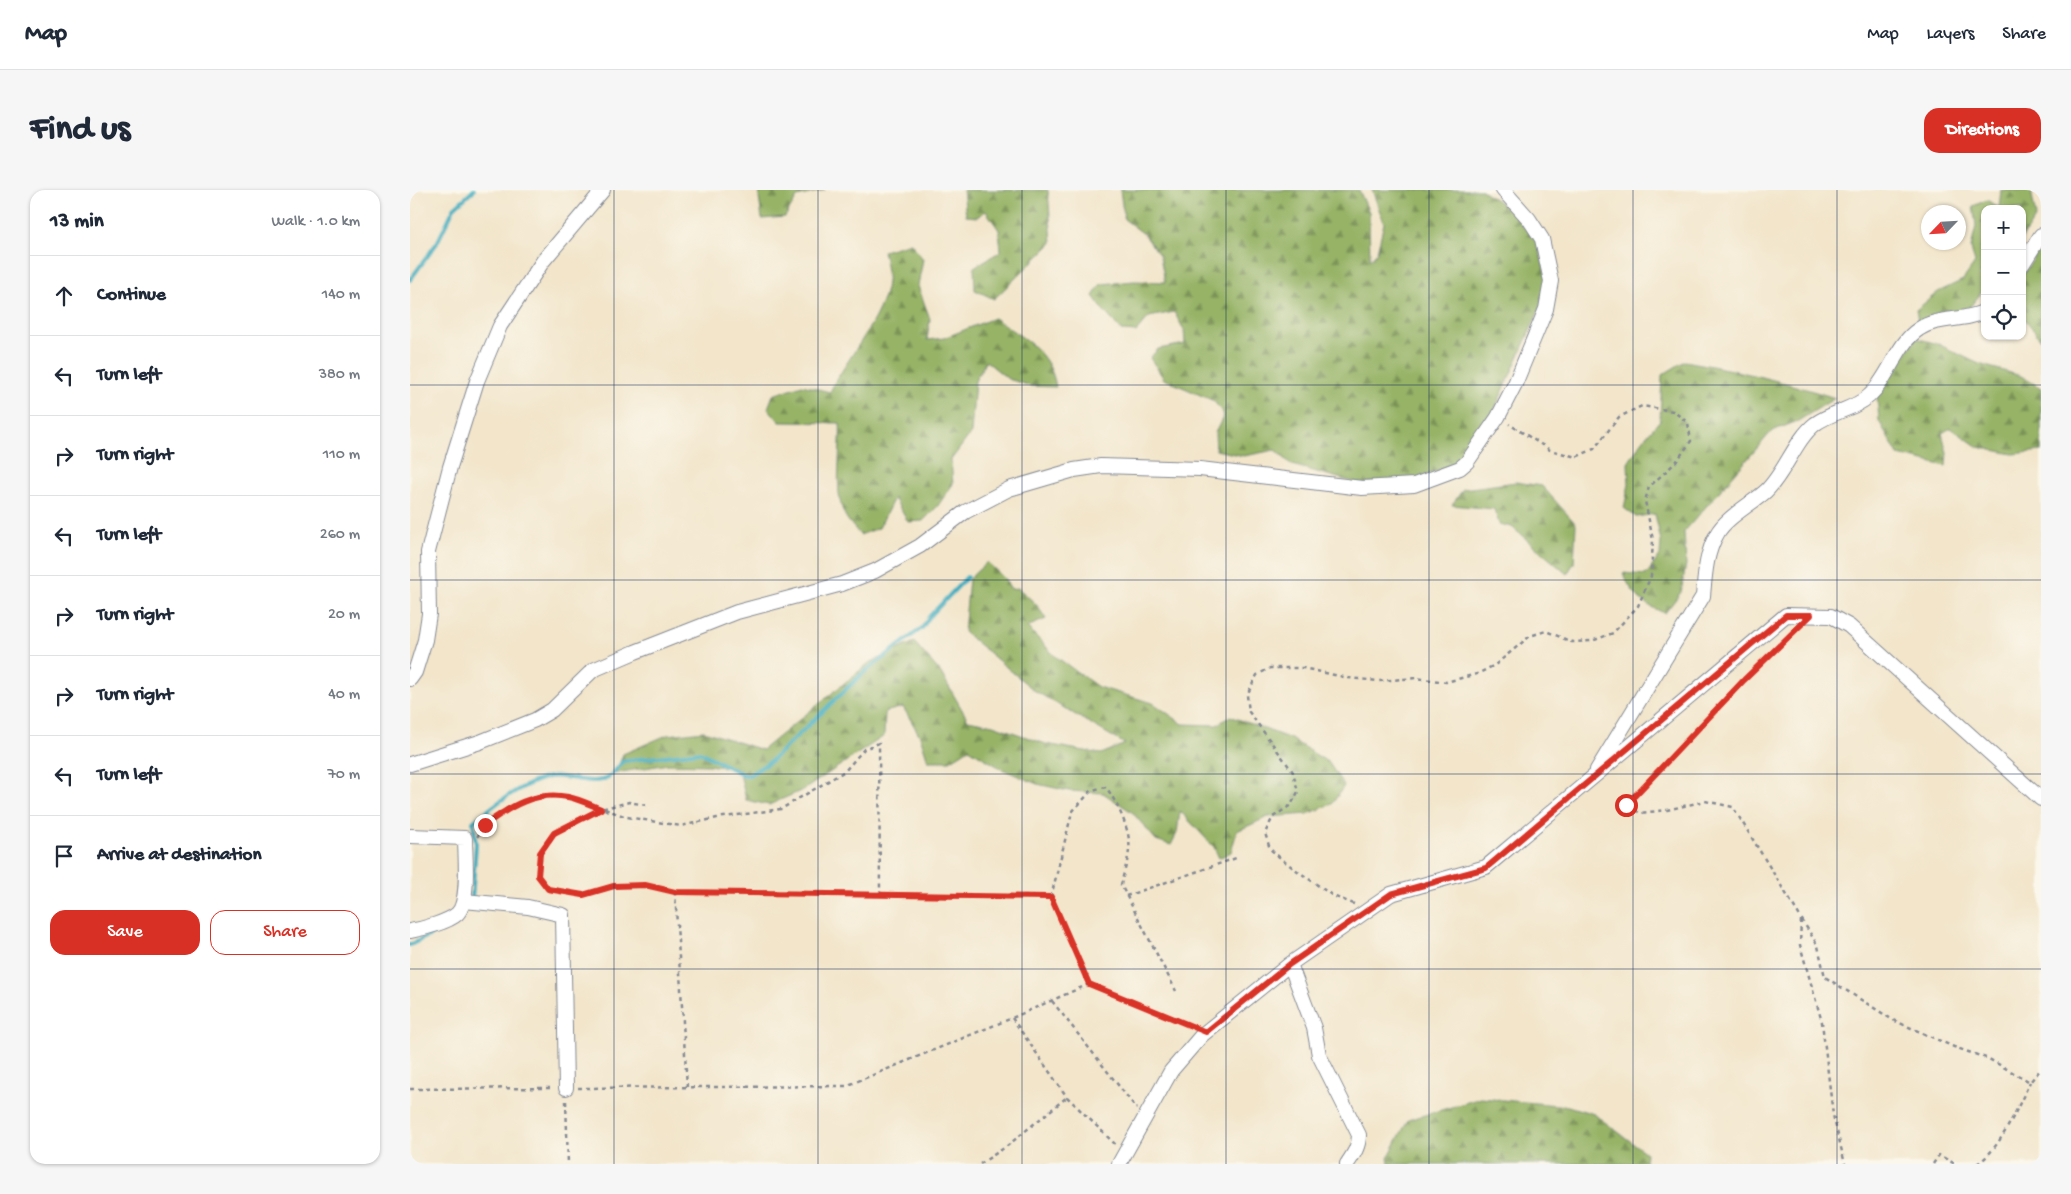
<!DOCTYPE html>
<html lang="en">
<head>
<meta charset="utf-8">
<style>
	body { margin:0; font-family:"Gochi Hand",sans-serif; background:#f6f6f7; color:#1f2937 }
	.controls { position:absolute; right:15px; top:15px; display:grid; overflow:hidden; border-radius:10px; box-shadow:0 1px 4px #0004 }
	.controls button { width:45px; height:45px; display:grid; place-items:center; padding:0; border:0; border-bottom:1px solid #e0e1e3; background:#fff; color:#1f2937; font:25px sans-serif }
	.compass { position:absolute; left:1511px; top:15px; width:45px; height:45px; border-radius:50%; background:#fff; box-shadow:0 1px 4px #0004; rotate:245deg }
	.stop { position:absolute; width:15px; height:15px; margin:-11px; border:4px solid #d93025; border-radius:50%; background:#fff }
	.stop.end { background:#d93025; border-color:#fff; box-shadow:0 1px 5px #0008 }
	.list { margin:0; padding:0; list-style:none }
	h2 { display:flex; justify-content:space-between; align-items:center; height:65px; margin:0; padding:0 20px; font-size:21px }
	h2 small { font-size:16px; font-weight:400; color:#747a83 }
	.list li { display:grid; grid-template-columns:32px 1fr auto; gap:15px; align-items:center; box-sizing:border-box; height:80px; padding:0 20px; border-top:1px solid #e0e1e3 }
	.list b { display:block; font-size:19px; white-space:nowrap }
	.list em { font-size:16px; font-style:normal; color:#747a83 }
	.actions { display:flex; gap:10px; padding:15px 20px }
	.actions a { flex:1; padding:11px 0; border:1px solid #d93025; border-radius:15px; text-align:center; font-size:18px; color:#d93025 }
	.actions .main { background:#d93025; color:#fff }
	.icon { flex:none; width:28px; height:28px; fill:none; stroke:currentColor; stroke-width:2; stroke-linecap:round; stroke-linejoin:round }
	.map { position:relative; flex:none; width:1631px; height:974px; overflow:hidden; border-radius:15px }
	header { display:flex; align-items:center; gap:30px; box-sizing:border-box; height:70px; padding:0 25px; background:#fff; border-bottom:1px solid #e0e1e3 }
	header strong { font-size:24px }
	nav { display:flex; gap:28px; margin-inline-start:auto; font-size:18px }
	.intro { display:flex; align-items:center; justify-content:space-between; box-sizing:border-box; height:120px; padding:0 30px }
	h1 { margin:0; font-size:35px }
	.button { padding:12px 22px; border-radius:15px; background:#d93025; color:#fff; font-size:18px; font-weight:700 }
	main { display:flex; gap:30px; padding:0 30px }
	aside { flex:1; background:#fff; border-radius:15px; box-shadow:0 1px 4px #0004 }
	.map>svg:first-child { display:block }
</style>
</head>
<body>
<header>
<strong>Map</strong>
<nav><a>Map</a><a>Layers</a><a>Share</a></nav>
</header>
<div class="intro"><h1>Find us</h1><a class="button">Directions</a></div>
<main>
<aside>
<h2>13 min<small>Walk · 1.0 km</small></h2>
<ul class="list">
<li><svg class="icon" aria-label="ahead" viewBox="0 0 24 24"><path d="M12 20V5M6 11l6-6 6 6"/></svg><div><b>Continue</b></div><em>140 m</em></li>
<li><svg class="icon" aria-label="left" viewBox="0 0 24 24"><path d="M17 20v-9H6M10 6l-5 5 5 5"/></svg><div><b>Turn left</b></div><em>380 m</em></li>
<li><svg class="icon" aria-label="right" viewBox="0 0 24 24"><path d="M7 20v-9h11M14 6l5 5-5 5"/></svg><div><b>Turn right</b></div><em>110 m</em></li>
<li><svg class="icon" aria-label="left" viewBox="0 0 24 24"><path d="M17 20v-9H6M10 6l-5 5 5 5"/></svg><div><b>Turn left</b></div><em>260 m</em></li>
<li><svg class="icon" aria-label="right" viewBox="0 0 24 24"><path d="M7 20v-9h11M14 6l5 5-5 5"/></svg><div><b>Turn right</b></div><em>20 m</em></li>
<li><svg class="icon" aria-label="right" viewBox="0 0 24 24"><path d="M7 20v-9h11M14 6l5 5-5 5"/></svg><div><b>Turn right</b></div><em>40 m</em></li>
<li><svg class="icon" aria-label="left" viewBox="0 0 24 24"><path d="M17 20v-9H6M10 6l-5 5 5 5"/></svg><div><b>Turn left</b></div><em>70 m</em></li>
<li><svg class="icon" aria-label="arrive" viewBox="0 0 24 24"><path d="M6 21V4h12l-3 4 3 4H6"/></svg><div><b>Arrive at destination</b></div></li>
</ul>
<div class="actions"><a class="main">Save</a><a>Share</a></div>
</aside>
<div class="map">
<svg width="1631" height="974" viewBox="0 0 1631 974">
	<defs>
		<pattern id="forest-firs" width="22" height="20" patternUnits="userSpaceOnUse" patternTransform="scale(1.25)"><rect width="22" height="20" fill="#96b366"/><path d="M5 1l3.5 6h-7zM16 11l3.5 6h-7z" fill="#7a9257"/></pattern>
	</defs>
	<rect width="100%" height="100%" fill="#fbf7ec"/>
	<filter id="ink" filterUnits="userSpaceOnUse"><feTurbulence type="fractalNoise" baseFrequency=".02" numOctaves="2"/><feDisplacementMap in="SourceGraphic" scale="10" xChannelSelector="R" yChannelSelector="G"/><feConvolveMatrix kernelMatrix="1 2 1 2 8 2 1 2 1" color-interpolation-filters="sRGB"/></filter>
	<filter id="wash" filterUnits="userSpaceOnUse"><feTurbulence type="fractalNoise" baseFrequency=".0096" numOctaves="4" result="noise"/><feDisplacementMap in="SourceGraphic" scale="20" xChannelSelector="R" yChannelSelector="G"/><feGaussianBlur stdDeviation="1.12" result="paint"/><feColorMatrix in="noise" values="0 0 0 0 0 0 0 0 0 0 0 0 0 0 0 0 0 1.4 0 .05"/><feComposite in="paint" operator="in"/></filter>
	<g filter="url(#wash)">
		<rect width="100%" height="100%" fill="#f2e5ca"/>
		<path fill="url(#forest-firs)" stroke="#587162" d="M 350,0 L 415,0 L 387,7 L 375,27 L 352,29 L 349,7 Z
			M 553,0 L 638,0 L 642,53 L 584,109 L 565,100 L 564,77 L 591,61 L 589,40 L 576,21 L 567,27 L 556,26 Z
			M 710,0 L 949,0 L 959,22 L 960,70 L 967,62 L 974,33 L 962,0 L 1072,0 L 1109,26 L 1127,49 L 1136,87 L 1132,114 L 1084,221 L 1048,272 L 1005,290 L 950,294 L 882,275 L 865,260 L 834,266 L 806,260 L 805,243 L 814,225 L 804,211 L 754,189 L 740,168 L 748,159 L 775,154 L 774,140 L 764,122 L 739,127 L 726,142 L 712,141 L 694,121 L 683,106 L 691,94 L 724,91 L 755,92 L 750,66 L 734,44 L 714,29 Z
			M 1591,0 L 1621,0 L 1626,27 L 1612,48 L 1612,19 L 1575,19 L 1575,98 L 1560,117 L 1508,131 L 1506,120 L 1528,102 L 1553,90 L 1565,73 L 1561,58 L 1566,36 L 1563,16 L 1577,10 L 1589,18 Z
			M 501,53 L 513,69 L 508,96 L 520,129 L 517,150 L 534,148 L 584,128 C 612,148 640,160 646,197 L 621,196 L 598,189 L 576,171 L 565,191 L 561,243 L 541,270 L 543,294 L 527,317 L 513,331 L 498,332 L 484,308 L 469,338 L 450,345 C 445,338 437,331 434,323 C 423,302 432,258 430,233 L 370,232 L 358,218 L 363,205 L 392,195 L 420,202 C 436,169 474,126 477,92 C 478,82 475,70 473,61 Z
			M 1631,58 L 1631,150 L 1612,125 L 1612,86 Z
			M 1506,148 L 1528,154 L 1569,174 L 1611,186 L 1631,198 L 1631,261 L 1603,264 L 1568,257 L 1541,238 L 1532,243 L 1537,263 L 1536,276 L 1488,265 L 1469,231 L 1467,206 Z
			M 1275,171 C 1327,180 1376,192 1425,208 L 1388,231 L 1362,241 L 1274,342 L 1276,374 L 1271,402 L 1255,423 C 1233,415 1222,404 1213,383 L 1236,385 L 1250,365 L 1251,351 L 1245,324 L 1226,327 L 1214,318 L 1219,294 L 1218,273 L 1233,250 L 1250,230 L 1252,185 Z
			M 1106,292 L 1132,296 L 1166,334 L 1164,373 L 1157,384 L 1102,337 L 1089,334 L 1084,319 L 1042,315 L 1053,299 Z
			M 577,372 L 594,388 L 601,399 L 608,398 L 626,414 L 636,429 L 617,437 L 645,466 L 688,497 L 743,513 L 773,534 L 807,535 L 820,526 L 881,549 L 919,573 L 934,596 L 922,614 L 898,624 L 858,627 L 827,641 L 821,662 L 809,668 L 804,657 L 770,621 L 767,643 L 761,655 L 746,650 L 722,622 L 693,603 L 659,601 L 627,594 L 592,579 L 559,559 L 540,571 L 518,571 L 510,546 L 493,517 L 475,522 L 474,546 L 395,599 L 359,615 L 336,610 L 329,579 L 298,575 L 258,574 L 206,583 L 213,564 L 257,545 L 294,541 L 352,560 L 459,473 L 504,452 L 531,483 L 558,530 L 583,535 L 636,554 L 691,564 L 715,554 L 625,501 L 554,442 L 559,389 Z
			M 1071,908 L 1158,916 L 1184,924 L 1236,963 L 1235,974 L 979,974 L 978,968 L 998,930 Z"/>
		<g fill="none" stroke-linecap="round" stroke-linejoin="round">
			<path stroke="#42aec0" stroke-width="4" d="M 0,90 L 27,53 L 44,18 L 64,0
				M 62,709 L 66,654 L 63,632 C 84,615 108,596 135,588 C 153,582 181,597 197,588 C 203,585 209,576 213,571 L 290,562 L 334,585 L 339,585 L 361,571 L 452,484 L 512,438 L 519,427 L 557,387
				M 0,755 L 39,736"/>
		</g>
	</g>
	<g filter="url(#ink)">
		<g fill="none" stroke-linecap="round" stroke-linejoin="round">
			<g stroke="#868a94" stroke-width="16">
				<path id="minor" d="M 1612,75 L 1631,45
					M 0,489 L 5,482 L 15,450 L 19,424 L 18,362 L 40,277 L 67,191 L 90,136 L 133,71 L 193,0
					M 0,574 L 70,552 L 125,530 L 142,520 L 183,480 L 225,462 L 327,422 L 432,394 L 465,381 L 510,356 L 555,322 L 599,299 L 664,280 L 691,276 L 790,279 L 952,298 L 1004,295 L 1050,278 L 1057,272 L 1088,227 L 1105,194 L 1136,119 L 1141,91 L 1132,49 L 1119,29 L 1093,0
					M 1187,580 L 1293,406 C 1295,385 1296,363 1307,344 C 1315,328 1343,313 1356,301 C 1375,283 1385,250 1405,234 C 1421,222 1445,219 1459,206 C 1480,187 1486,154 1509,139 C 1528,126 1555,132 1575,121
					M 0,646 L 55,648 C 55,666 60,712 47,724 C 38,732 12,739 0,741
					M 54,711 L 118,717 L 153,725 L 156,898
					M 880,774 L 904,838 L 909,865 L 949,945 C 949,957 943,965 937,974
					M 709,974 L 761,881 L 792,845 L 880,774 L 981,704 L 1076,677 L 1376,425 L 1421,426 L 1439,436 L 1631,609"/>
			</g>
			<path stroke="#868a94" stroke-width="2.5" stroke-dasharray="4 4" stroke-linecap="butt" d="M 1387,439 L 1334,490 L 1216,615 L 1230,623 L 1257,620 L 1295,611 L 1323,617 L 1408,756 L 1415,787 L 1483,830 L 1544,857 L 1579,869 L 1620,892 L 1631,879
				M 236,615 L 219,612 L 191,619 L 145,643 L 131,663 L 128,686 L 138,699 L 173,705 L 204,696 L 235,695 L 265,702
				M 67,647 L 75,635 L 97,619 L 116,610 L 131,607 L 157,606 L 217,627 L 271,636 L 307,628 L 371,619 L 435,581 L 454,559 L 469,553 L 470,704
				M 716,706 L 829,667
				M 641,707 L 662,622 L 682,600 L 696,597 C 706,611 722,642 719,660 C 718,672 713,684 711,695 L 766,801
				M 944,714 L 923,706 L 875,672 L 860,659 L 855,643 L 863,627 L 881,615 L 888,602 L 883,582 L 839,522 L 837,505 L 847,485 L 860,478 L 893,478 L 938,488 L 969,491 L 1006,488 L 1036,492 L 1067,484 L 1085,475 L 1120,446 L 1136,441 L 1162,452 L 1182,451 L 1203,443 L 1228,416 L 1241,386 L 1243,350 L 1235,311 L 1239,297 L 1266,272 L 1281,251 L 1278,233 L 1263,221 L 1232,216 L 1209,227 L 1184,259 L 1166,267 L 1140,260 L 1099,234
				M 1391,730 L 1390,755 L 1412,832 L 1423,925 L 1435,974
				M 642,811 L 727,919
				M 602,828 L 657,907 L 706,955
				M 277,897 L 265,702 L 641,707 L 679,794 L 783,836
				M 168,898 L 436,896 L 602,828 L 679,794
				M 0,899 L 143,898
				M 156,911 L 158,974
				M 570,974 L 597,956 L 657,907
				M 1523,974 L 1529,965 L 1545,974
				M 1567,974 C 1591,959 1608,916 1620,892"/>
			<use href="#minor" stroke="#fff" stroke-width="14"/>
		</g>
	</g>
	<g fill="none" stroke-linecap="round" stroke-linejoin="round" filter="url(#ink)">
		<path stroke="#d93025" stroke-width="6" d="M 75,635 C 99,617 126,600 158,607 C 169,609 181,615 191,619 L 144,643 L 130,663 L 128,686 L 138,699 L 173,705 L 204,696 L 235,695 L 265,702 L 641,707 L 679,794 L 796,842 L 880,774 L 981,704 L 1076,678 L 1376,425 L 1401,425 L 1334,490 L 1216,615"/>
	</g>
	<path fill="none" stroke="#1b2f5e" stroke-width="1" stroke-opacity="0.55" d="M 204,0 L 204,974M 408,0 L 408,974M 612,0 L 612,974M 816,0 L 816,974M 1019,0 L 1019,974M 1223,0 L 1223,974M 1427,0 L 1427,974M 0,195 L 1631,195M 0,390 L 1631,390M 0,584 L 1631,584M 0,779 L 1631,779"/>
</svg>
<div class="controls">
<button>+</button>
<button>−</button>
<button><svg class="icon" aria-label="locate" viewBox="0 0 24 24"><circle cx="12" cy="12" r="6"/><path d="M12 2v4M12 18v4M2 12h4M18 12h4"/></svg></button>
</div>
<svg class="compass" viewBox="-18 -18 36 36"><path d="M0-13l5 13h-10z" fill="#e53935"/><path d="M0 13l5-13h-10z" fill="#747a83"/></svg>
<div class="stop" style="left:1216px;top:615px"></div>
<div class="stop end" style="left:75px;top:635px"></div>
</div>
</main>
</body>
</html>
